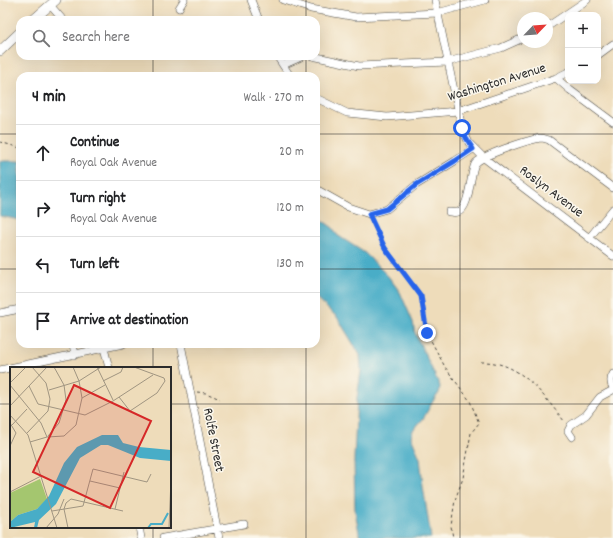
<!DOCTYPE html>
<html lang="en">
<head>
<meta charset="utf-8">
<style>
	body { margin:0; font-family:Dekko,sans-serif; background:#f6f6f6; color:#202124 }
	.controls { position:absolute; right:12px; top:12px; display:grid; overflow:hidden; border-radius:8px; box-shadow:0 4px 16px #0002 }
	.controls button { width:36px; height:36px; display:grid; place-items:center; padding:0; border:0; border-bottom:1px solid #e0e0e0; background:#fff; color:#202124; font:20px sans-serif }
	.compass { position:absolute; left:517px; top:12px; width:36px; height:36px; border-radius:50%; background:#fff; box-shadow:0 4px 16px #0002; rotate:65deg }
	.stop { position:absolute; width:12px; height:12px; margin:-9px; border:3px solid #2563eb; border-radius:50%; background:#fff }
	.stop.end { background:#2563eb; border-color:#fff; box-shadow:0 1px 4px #0008 }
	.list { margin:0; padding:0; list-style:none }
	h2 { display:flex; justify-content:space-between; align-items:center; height:52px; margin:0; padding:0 16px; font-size:17px }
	h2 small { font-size:13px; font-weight:400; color:#757577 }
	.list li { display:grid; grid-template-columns:26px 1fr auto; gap:12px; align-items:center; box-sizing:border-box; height:56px; padding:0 16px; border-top:1px solid #e0e0e0 }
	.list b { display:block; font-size:15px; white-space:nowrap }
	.list p { margin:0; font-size:13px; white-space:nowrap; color:#757577 }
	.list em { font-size:13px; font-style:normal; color:#757577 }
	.icon { flex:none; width:22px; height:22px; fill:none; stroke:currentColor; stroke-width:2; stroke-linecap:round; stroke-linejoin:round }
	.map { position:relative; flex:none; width:613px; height:538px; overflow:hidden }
	.search { position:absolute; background:#fff; box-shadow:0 4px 16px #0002; left:16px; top:16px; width:304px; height:44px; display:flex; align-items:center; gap:10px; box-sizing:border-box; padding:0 14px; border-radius:12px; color:#757577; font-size:15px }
	.panel { position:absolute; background:#fff; box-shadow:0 4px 16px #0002; left:16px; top:72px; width:304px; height:276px; border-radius:12px }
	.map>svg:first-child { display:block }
</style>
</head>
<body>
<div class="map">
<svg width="613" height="538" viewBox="0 0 613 538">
	<rect width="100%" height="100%" fill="#fbf7ec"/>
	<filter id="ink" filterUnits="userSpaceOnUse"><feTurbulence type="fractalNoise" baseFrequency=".025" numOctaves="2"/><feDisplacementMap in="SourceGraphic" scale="8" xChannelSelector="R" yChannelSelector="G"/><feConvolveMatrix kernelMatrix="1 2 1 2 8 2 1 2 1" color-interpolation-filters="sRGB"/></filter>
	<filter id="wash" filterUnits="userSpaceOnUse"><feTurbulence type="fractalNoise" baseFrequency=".012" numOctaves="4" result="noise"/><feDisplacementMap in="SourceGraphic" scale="16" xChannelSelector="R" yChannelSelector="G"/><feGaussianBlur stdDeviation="0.9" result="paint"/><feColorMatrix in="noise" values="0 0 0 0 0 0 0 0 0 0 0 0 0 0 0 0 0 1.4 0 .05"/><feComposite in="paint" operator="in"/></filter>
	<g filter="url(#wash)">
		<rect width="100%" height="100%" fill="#eedcba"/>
		<path fill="#48adc7" stroke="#3a6c79" d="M 0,161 L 20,161 L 20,220 L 0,216 Z
			M 316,216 L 333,228 L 337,235 L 365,253 L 388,276 L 400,292 L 413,322 L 415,333 L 440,386 L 439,393 L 433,401 L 423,419 L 413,430 L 411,437 L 420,458 L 423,486 L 431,538 L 360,538 L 355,511 L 354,459 L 357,398 L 361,371 L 360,355 L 337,317 L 316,298 Z"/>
	</g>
	<g filter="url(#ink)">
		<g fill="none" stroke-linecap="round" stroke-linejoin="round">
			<g stroke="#484640" stroke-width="8">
				<path id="minor" d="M 251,0 L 259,20
					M 283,0 L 311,9 L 356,17 L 437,13 L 485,0
					M 435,0 L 462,128 L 469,143 L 484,158 L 613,256
					M 50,5 L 63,20
					M 179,8 L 184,0
					M 547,27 L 587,0
					M 598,55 L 613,44
					M 277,56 L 290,76
					M 312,56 L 359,66 L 447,62 L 501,48 L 523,38
					M 283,65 L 303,56
					M 556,78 L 570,90 L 613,122
					M 316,98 L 347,113 L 387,117 L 458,111 L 556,78 L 568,72
					M 316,189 L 348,207 L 369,214 L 387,209 L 416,185 L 455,161 L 473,149
					M 449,212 C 452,212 456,213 458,212 C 470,209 470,173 475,164 C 481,155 529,140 540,138 C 544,138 546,139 549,140 L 613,188
					M 589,238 L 613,209
					M 0,313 L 20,309
					M 73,344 L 75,355
					M 181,344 L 219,538
					M 104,348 L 109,368
					M 0,370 L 123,344
					M 613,374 C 610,379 610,383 613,388
					M 572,437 L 568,431 L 571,425 L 586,415 L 600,397 L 613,390
					M 139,527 L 141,538
					M 163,538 L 244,524"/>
			</g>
			<g stroke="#484640" stroke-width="10">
				<path id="major" d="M 33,20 L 56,0
					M 0,51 L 20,32"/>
			</g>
			<path stroke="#484640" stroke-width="1" stroke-dasharray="3 3" stroke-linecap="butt" d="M 0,142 L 20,148
				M 371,220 L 385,248 L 421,296 L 427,333 L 445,367 L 470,401 L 479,423 L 471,433 L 463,478 L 455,500 L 451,526 L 453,538
				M 481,362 C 521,361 542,394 565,422
				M 197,392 L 206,393 L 220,399"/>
			<use href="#minor" stroke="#fff" stroke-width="7"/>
			<use href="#major" stroke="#fff" stroke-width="9"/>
		</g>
	</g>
	<g fill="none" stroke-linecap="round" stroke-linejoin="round" filter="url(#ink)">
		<path stroke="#2563eb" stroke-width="5" d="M 427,333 L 421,296 L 385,248 L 369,214 L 387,209 L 416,185 L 455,161 L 473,149 L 466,138 L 462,128"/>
	</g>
	<path fill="none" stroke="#2b2b2b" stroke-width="1" stroke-opacity="0.55" d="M 153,0 L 153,20M 306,0 L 306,20M 460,0 L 460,538M 153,56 L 153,76M 306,56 L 306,76M 0,134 L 20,134M 316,134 L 613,134M 0,269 L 20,269M 316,269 L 613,269M 153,344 L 153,368M 306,344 L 306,538M 0,404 L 11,404M 170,404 L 613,404M 153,527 L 153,538"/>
	<g text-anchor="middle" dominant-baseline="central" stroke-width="3" stroke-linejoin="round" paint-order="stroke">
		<g font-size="14" fill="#2b2b2b" stroke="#fbf7ec">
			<text transform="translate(497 83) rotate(-17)">Washington Avenue</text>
			<text transform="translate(551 192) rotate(37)">Roslyn Avenue</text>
			<text transform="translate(213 440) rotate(79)">Rolfe Street</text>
		</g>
	</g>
	<g transform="translate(10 367)">
		<rect width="161" height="161" fill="#eedcba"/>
		<path d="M 30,112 L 37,132 L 27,142 L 8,148 L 0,155 L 0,126 Z" fill="#a4c66f"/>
		<path d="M 92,68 L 108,68 L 113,76 L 129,80 L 161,83 L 161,94 L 130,91 L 98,78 L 91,78 L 70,91 L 46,137 L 29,153 L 27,161 L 24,161 L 25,155 L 0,161 L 0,155 L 8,148 L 27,142 L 39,129 L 54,96 L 67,80 Z" fill="#48adc7"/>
		<path fill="none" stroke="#48adc7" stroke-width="2" d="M 138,161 L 141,157 L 152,157 L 158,146"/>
		<path fill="none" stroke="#a09581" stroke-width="1" d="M 87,0 L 103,33M 93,14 L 111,5 L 113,0M 0,16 L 16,0M 0,18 L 31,56 L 37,70M 19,19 L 28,37 L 75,48 L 103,34 L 143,8M 39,23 L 69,14 L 91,0M 109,30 L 120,44 L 147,26 L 155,14 L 154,11 L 124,0M 72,31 L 95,18M 0,39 L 37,0M 0,48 L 18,68 L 47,161M 0,56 L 6,66 L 0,79M 2,58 L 17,42M 17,66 L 38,44 L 40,32 L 36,16 L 22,0M 38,69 L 49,56 L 56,33 L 54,18 L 44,0M 20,75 L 37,70 L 54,69 L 66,58 L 72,31 L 69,14 L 63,0M 80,114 L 110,121M 0,125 L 31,109M 105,142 L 114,105M 42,144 L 73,139 L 83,102 L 137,115 L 141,107M 36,161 L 48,147 L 54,132M 58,161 L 54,142 L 56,136 L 61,132 L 113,144M 159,161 L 161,112"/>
		<path fill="#d62828" fill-opacity="0.15" stroke="#d62828" stroke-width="2" d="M 64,18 L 141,54 L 100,141 L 23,105 Z"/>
		<rect width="161" height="161" fill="none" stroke="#2b2b2b" stroke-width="2"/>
	</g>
</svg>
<div class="controls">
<button>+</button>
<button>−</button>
</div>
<svg class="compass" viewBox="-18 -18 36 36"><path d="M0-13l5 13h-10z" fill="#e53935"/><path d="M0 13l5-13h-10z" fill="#757577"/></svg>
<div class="stop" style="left:462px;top:128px"></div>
<div class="stop end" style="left:427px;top:333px"></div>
<div class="search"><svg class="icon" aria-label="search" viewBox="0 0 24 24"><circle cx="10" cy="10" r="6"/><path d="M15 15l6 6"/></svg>Search here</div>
<section class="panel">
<h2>4 min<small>Walk · 270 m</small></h2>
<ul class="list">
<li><svg class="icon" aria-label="ahead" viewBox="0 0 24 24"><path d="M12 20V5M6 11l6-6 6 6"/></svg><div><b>Continue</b><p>Royal Oak Avenue</p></div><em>20 m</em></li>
<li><svg class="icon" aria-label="right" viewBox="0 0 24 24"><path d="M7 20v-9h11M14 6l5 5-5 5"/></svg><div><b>Turn right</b><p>Royal Oak Avenue</p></div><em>120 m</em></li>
<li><svg class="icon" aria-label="left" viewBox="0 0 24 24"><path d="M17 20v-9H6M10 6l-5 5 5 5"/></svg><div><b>Turn left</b></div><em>130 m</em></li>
<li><svg class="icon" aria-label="arrive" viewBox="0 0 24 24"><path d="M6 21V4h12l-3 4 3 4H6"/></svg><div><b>Arrive at destination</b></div></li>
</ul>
</section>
</div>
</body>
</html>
